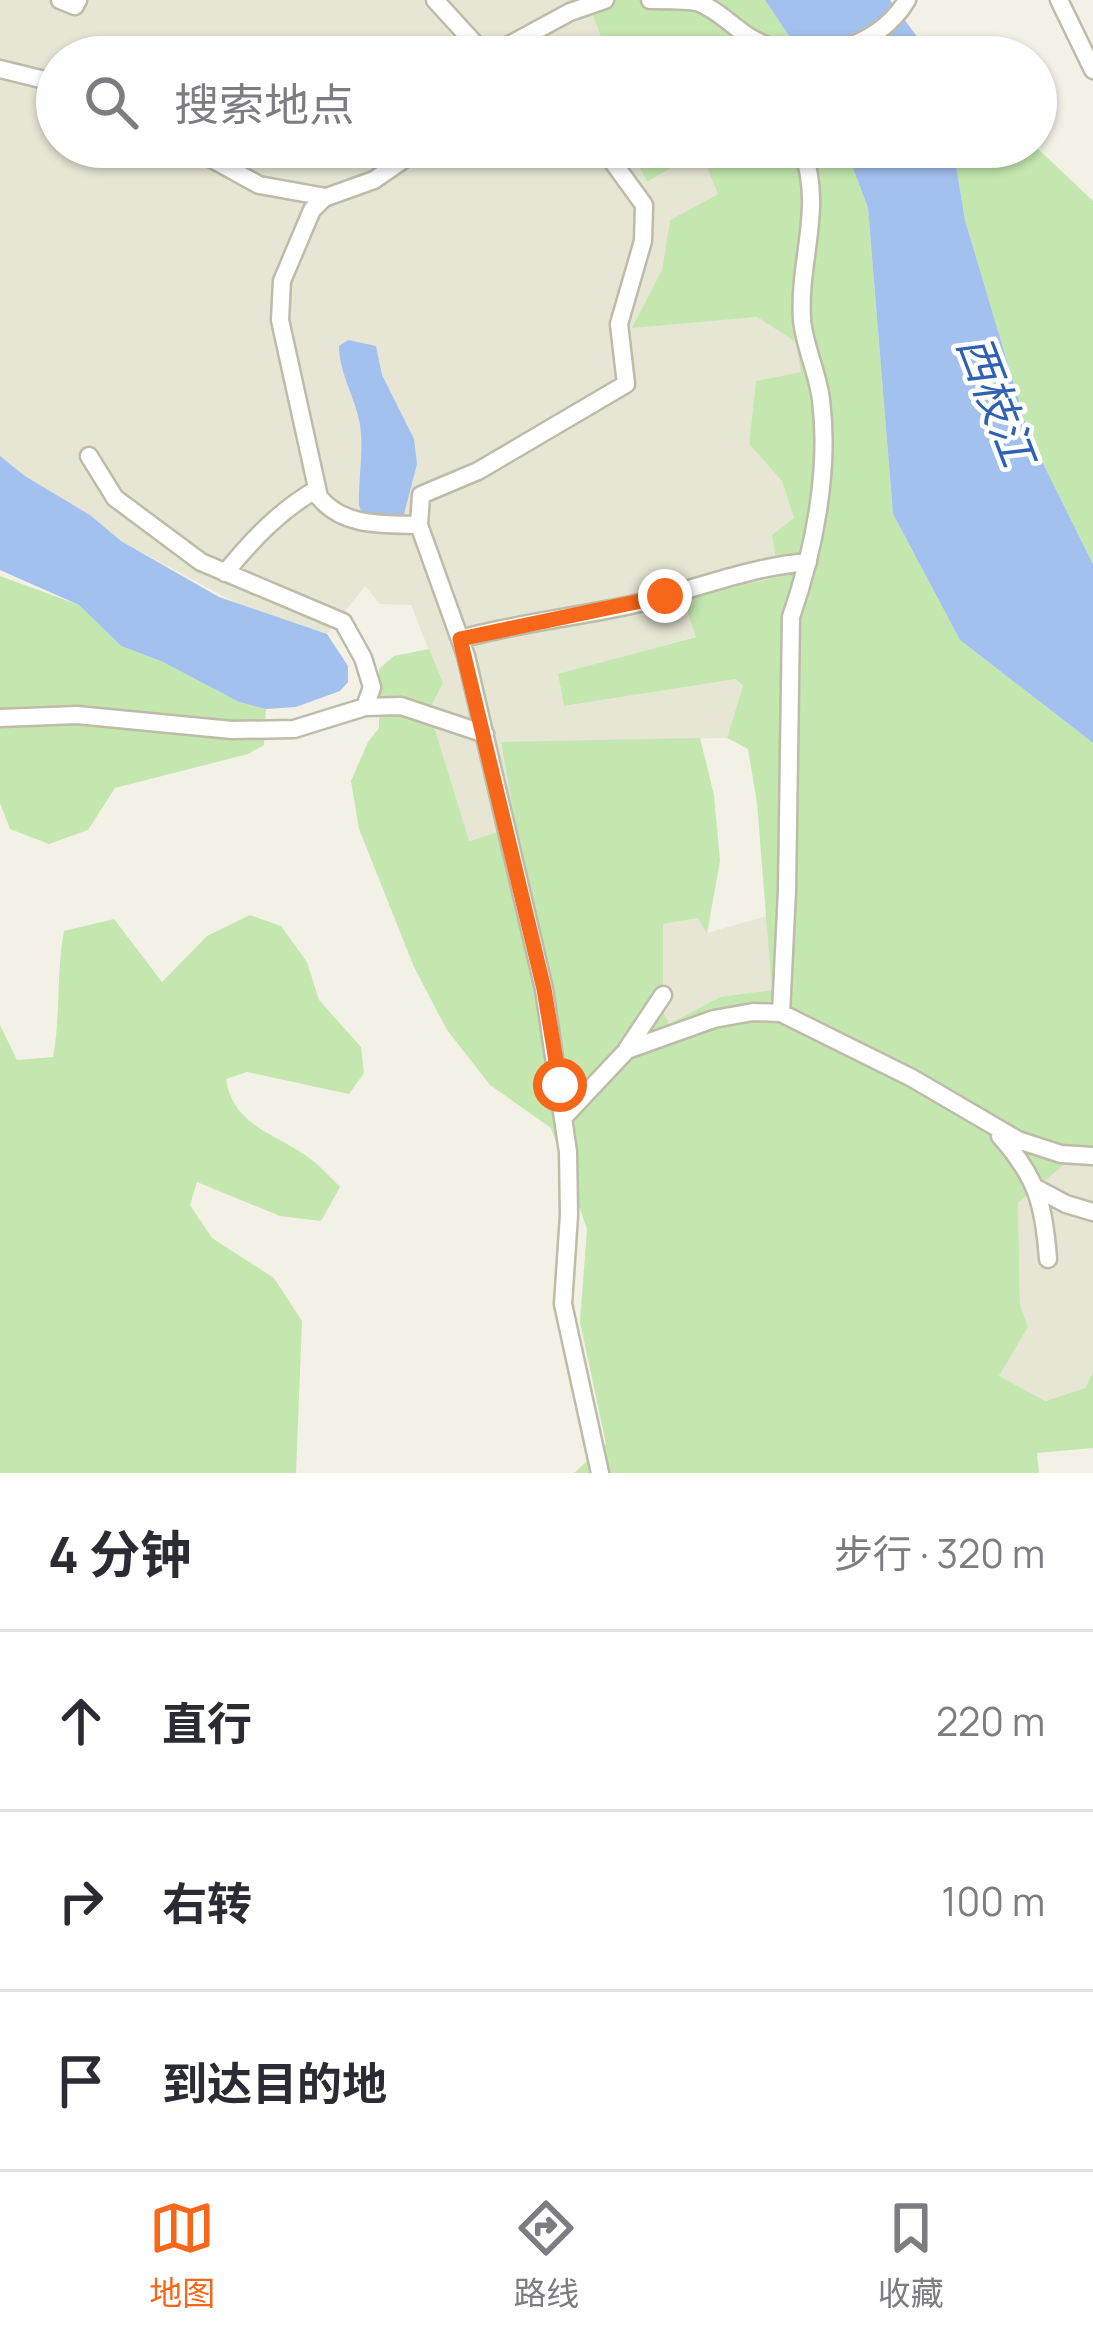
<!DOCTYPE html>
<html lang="zh">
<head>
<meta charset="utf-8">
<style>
	body { margin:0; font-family:Manrope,"Noto Sans SC",sans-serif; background:#f2f2f3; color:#2b2b33 }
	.stop { position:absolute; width:36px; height:36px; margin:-27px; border:9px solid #f76619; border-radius:50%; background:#fff }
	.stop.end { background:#f76619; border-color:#fff; box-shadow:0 3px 12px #0008 }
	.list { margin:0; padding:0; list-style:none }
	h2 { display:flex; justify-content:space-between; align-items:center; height:156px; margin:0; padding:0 48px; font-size:51px }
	h2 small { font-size:39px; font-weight:400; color:#7c7c81 }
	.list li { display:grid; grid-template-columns:78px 1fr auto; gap:36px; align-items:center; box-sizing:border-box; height:180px; padding:0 48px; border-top:3px solid #e1e1e2 }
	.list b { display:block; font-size:45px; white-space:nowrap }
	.list em { font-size:39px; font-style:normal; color:#7c7c81 }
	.icon { flex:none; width:66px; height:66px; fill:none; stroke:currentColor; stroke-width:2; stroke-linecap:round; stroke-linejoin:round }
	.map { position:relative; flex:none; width:1093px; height:1473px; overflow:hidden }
	.search { position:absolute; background:#fff; box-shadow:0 3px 9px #0004; left:36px; right:36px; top:36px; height:132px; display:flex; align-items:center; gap:30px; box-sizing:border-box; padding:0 42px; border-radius:66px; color:#7c7c81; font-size:45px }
	.sheet { height:696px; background:#fff }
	nav { display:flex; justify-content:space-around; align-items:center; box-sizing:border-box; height:168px; border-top:3px solid #e1e1e2; background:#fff; font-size:33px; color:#7c7c81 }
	nav a { display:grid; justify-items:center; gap:6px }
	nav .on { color:#f76619 }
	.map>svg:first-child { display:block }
</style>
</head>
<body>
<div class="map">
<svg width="1093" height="1473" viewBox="0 0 1093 1473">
	<rect width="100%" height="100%" fill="#f3f1e6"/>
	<path fill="#e7e5d4" d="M 0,0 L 587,0 L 603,42 L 585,54 L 586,57 L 57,57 L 57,147 L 630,147 L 647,182 L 700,151 L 718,194 L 670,220 L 662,270 L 633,327 L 757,317 L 796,342 L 802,372 L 756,381 L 749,444 L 782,481 L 794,518 L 780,577 L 683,598 L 697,636 L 558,675 L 564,706 L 736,679 L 743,686 L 727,738 L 502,742 L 516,826 L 468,841 L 429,709 L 442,683 L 411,605 L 380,604 L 365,586 L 327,634 L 249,610 L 121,541 L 90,515 L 25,476 L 0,456 Z
		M 767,916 L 772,990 L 720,997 L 669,1024 L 663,1011 L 663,924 L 698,918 L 707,933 Z
		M 1093,1164 L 1093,1372 L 1085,1388 L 1044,1401 L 999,1376 L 1028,1327 L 1020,1305 L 1018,1203 L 1064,1165 Z"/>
	<path fill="#c3e7af" d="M 587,0 L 765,0 L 803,57 L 586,57 L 585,54 L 603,42 Z
		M 630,147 L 845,147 L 868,208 L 893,514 L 960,640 L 1093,743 L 1093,1164 L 1064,1165 L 1018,1203 L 1020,1305 L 1028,1327 L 999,1376 L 1045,1401 L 1085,1388 L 1093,1372 L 1093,1448 L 1037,1453 L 1039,1473 L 574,1473 L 606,1444 L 580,1322 L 587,1229 L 551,1128 L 490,1085 L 447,1030 L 414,967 L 359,829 L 351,781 L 368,742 L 379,728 L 379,669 L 394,656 L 429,649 L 443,683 L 429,710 L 469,841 L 516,826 L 501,742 L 700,738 L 714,795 L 720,861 L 707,934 L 698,918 L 663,924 L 663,1011 L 669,1024 L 720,997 L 772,990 L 757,803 L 748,749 L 727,738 L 743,686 L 736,679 L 564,706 L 558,674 L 696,637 L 683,598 L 779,577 L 772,535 L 794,518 L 782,481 L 749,444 L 756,381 L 801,372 L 796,342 L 757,317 L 632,328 L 662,270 L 670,220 L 718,194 L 700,151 L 647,182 Z
		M 953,147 L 1036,147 L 1093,201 L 1093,564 L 1029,435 L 965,220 Z
		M 0,576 L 79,605 L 121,646 L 163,662 L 239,702 L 266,709 L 264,745 L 248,754 L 115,788 L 88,830 L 49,844 L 10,829 L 0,803 Z
		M 250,915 L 281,926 L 307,962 L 319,1000 L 361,1047 L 364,1073 L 349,1094 L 247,1072 L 226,1079 C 233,1127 278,1134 312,1160 C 322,1168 331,1178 340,1187 L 321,1221 L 280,1216 L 197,1182 L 190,1205 L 212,1238 L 274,1278 L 302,1321 L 296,1473 L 0,1473 L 0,1025 L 17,1060 L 53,1057 C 61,1015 56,973 64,931 L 114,919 L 162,982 L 207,936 Z"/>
	<path fill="#a3c1ef" d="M 765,0 L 890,0 L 932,57 L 803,57 Z
		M 845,147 L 953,147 L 965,220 L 1029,435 L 1093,564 L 1093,743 L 960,640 L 893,514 L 868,208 Z
		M 348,340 L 376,346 L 382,375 L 414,439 L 417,464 L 403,518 L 362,514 L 359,505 C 358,477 365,447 359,420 C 354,395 339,372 339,346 Z
		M 0,456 L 25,476 L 90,515 L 121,541 L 219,597 L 327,634 L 348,666 L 348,682 L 340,691 L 296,707 L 266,709 L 239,702 L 163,662 L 121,646 L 79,605 L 0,570 Z"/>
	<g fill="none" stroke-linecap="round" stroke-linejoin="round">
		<g stroke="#bebba9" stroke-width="21">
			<path id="minor" d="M 60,0 L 75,6 L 78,0
				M 435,0 L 487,57
				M 650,0 C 665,0 682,0 697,2 C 717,9 733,27 751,38 C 803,68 876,52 907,0
				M 1059,0 L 1093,70
				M 487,57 L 570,12 L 605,0
				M 0,69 L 57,83
				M 190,147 L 259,185 L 326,197
				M 422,147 L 374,180 L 324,198 L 312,210 L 282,281 L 280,320 L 319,497 C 343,527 383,524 419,525 L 466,656 L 544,989 L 568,1152 L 569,1215 L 563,1304 L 600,1473
				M 89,456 L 115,498 L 201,562 L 343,622 L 363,658 L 372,687 L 365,707
				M 419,525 L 421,495 L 478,471 L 626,384 L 619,324 L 643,241 L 644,205 L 602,147
				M 225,573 C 253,539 279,511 317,489
				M 460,639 C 518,623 577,617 635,604 C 693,590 748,567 808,562
				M 0,718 L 77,715 L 232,730 L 294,729 L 365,707 L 401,706 L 485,734
				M 781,1013 L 787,891 L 791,617 C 814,551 830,470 821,400 C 818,373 804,346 802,319 C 798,260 825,205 801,147
				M 627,1049 L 663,995
				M 564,1117 L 627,1050 L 714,1019 L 753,1012 L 781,1013 L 912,1078 L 1018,1140 L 1061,1154 L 1093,1156
				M 1000,1136 C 1037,1178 1044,1204 1048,1259
				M 1036,1188 L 1066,1204 L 1093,1212"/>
		</g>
		<use href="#minor" stroke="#fff" stroke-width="16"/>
	</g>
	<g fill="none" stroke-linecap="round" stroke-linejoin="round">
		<path stroke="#f76619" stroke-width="15" d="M 560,1085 L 544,989 L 460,639 L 665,596"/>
	</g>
	<g text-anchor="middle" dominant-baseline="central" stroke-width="9" stroke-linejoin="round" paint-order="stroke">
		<g font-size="45" font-style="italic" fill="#3061b0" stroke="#fff">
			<text transform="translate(997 400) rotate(69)">西枝江</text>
		</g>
	</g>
</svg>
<div class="stop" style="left:560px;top:1085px"></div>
<div class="stop end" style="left:665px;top:596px"></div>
<div class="search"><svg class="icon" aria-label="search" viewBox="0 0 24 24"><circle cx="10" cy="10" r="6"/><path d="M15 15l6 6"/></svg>搜索地点</div>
</div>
<section class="sheet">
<h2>4 分钟<small>步行 · 320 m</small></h2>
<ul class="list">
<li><svg class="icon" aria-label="ahead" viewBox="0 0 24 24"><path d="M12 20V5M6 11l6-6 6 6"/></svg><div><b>直行</b></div><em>220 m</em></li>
<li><svg class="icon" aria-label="right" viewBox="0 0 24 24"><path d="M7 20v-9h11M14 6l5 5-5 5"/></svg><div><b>右转</b></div><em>100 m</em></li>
<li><svg class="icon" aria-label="arrive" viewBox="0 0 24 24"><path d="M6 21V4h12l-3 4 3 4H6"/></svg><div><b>到达目的地</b></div></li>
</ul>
</section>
<nav>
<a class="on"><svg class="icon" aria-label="map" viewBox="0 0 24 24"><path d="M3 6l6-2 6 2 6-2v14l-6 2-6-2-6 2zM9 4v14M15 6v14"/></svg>地图</a>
<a><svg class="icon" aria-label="directions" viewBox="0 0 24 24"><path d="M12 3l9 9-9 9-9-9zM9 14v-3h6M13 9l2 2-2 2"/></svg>路线</a>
<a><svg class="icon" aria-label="saved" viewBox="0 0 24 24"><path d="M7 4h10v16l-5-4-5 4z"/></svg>收藏</a>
</nav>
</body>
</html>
